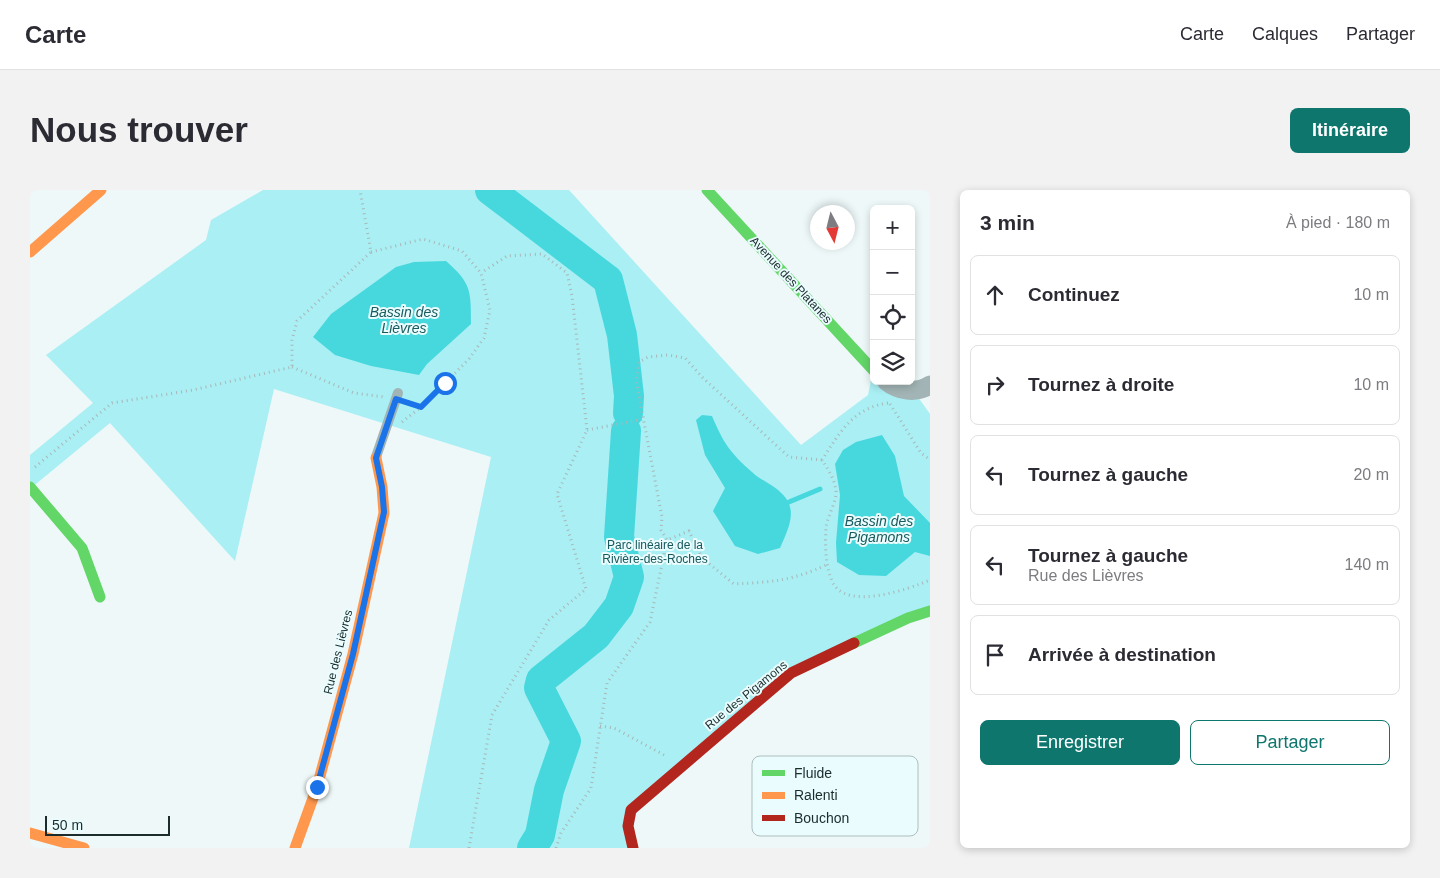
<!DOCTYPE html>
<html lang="fr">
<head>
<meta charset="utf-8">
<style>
	body { margin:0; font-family:Arial,sans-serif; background:#f2f2f3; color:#2b2b33 }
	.controls { position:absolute; right:15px; top:15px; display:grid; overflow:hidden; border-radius:8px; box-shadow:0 2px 8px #0003 }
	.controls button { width:45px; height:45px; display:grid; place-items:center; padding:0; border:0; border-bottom:1px solid #e1e1e2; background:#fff; color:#2b2b33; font:25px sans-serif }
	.compass { position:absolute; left:780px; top:15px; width:45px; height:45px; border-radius:50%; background:#fff; box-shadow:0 2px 8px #0003; rotate:173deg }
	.scale { position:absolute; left:15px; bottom:12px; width:125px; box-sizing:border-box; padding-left:5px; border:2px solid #1a2c2c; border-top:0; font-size:14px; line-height:18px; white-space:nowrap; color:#1a2c2c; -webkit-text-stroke:4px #eafcfd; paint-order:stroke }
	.stop { position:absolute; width:15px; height:15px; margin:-11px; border:4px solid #1a73e8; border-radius:50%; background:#fff }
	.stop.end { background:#1a73e8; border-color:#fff; box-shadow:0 1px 5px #0008 }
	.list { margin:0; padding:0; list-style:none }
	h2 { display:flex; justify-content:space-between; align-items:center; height:65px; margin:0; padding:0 20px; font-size:21px }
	h2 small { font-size:16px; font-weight:400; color:#7c7c81 }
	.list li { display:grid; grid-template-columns:32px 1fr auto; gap:15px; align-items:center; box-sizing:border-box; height:80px; margin:0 10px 10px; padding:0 10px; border:1px solid #e1e1e2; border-radius:8px }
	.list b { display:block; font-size:19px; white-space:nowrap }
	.list p { margin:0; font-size:16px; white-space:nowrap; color:#7c7c81 }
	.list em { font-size:16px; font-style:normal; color:#7c7c81 }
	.actions { display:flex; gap:10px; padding:15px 20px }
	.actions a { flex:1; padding:11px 0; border:1px solid #0f766e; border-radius:8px; text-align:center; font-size:18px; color:#0f766e }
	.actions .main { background:#0f766e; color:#fff }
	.icon { flex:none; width:28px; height:28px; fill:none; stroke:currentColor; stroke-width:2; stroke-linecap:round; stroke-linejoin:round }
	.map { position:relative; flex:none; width:900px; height:658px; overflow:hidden; border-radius:8px }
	header { display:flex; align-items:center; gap:30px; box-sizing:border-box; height:70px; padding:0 25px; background:#fff; border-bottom:1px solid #e1e1e2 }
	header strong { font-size:24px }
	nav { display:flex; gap:28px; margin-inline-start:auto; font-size:18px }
	.intro { display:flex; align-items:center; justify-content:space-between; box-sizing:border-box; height:120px; padding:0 30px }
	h1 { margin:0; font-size:35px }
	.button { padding:12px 22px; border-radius:8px; background:#0f766e; color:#fff; font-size:18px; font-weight:700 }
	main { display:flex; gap:30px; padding:0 30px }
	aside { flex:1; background:#fff; border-radius:8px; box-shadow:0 2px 8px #0003 }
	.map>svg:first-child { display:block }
</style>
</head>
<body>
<header>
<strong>Carte</strong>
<nav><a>Carte</a><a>Calques</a><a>Partager</a></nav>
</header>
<div class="intro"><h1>Nous trouver</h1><a class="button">Itinéraire</a></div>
<main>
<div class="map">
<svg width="900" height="658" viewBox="0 0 900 658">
	<rect width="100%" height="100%" fill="#eef8f9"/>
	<path fill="#a9eff4" d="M 233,0 L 539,0 L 771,255 L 838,205 L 843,180 L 883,200 L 900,224 L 900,421 L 761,483 L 610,610 L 597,658 L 379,658 L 461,267 L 244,199 L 205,371 L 80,233 L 1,298 L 0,297 L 0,265 L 63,213 L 16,165 L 176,50 L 181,30 Z"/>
	<path fill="#47d8de" d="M 416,71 C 441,93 441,100 441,134 L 397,174 L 389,185 L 341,176 L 305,165 L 283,147 L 301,124 L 366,77 L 384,72 Z
		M 672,225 L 682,226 C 693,252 700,263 722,282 C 728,288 737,292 744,297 C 770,315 761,333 750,358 L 728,364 L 705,356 L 683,321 L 695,298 L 675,265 L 666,230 Z
		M 852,245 L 865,266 L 874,306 L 900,333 L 900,366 L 885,362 L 856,386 L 829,385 L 807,372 L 806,353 L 810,305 L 805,274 L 813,260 L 826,252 Z"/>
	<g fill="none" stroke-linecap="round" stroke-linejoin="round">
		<path stroke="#47d8de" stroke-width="5" d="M 759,312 L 790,299"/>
		<path stroke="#47d8de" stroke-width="30" d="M 460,0 L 578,90 L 592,145 L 599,206 L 598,223
			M 502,658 L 510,645 L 519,600 L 536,551 L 509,498 L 511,490 L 566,446 L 589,416 L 599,387 L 589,347 L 596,241"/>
		<path stroke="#a9b7b8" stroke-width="3" stroke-dasharray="1 4" stroke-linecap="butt" d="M 341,62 L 393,49 L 432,61 L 451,83 L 460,120 L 454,148 L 439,169 L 391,217 L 378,212
			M 262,177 L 324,203 L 355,207
			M 858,213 C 823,218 810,242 792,270 C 798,279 805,290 806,301 C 807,312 797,326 796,338 C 795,354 795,375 802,391 C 815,422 879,399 900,390
			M 860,214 L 891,263 L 900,270
			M 372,232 L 391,217
			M 557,240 L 614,229
			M 792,270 L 759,267 L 673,188 L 655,168 L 638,165 L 618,167 L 609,172 L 606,190 L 632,327 L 631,340 L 637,350 L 659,341 L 672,368 L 704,394 C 741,392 763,391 798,374
			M 5,277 L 82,213 L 163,200 L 262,177 L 262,150 L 267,131 L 341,62 L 330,0
			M 570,536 L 584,538 L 634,565
			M 439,658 L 462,525 L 519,430 L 556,399 L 527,304 L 557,240 L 542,106 L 537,83 L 512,64 L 477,66 L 451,83
			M 526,658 L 531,643 L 561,598 L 577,493 L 620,432 L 637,350"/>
		<path stroke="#a2b4b5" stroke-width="10" d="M 346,267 L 368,203"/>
		<path stroke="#a2b4b5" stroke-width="19" d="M 856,191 C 868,201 886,204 900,195"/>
		<path stroke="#63d668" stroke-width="11" d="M 677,0 L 844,181
			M 0,297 L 52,358 L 70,407
			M 824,453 L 878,428 L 900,421"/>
		<path stroke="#ff974d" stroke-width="11" d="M 0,62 L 71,0
			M 0,643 L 54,658
			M 265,658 L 287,597 L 323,464 L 354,323 L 352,297 L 346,268"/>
		<path stroke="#b3261e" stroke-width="11" d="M 603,658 L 598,636 L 601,620 L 761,483 L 824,453"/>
	</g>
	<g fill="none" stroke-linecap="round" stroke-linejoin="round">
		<path stroke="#1a73e8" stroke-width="6" d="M 287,597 L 323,464 L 354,322 L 352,297 L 346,268 L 366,209 L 391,217 L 415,193"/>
	</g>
	<g text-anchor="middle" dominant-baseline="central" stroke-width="4" stroke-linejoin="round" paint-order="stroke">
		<g font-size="12" fill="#1a2c2c" stroke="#eafcfd">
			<text transform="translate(761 90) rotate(47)">Avenue des Platanes</text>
			<text transform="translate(308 462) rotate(-76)">Rue des Lièvres</text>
			<text transform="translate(716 505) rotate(-39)">Rue des Pigamons</text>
		</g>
		<g font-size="12" fill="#16585c" stroke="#eafcfd">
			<text x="625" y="355">Parc linéaire de la<tspan x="625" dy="14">Rivière-des-Roches</tspan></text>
		</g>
		<g font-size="14" font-style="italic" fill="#185a5d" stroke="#eafcfd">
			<text x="374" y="122">Bassin des<tspan x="374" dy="16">Lièvres</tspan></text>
			<text x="849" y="331">Bassin des<tspan x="849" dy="16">Pigamons</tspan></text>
		</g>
	</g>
	<rect x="722" y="566" width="166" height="80" rx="8" fill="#eafcfd" stroke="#acbebe" stroke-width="1"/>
	<rect x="732" y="580" width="23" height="6" fill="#63d668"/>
	<rect x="732" y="602" width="23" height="7" fill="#ff974d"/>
	<rect x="732" y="625" width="23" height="6" fill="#b3261e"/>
	<g font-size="14" fill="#1a2c2c">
		<text x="764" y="588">Fluide</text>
		<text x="764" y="610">Ralenti</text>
		<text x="764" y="633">Bouchon</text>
	</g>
</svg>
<div class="controls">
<button>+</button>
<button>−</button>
<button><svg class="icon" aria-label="locate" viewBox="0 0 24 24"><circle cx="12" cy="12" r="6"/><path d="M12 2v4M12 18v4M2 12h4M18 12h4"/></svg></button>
<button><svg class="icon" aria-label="layers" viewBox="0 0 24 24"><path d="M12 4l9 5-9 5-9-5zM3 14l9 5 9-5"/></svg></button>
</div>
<svg class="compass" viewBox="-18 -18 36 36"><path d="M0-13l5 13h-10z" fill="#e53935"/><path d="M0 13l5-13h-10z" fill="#7c7c81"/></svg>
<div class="scale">50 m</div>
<div class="stop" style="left:415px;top:193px"></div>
<div class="stop end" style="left:287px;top:597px"></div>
</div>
<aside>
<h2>3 min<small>À pied · 180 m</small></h2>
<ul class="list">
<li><svg class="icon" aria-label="ahead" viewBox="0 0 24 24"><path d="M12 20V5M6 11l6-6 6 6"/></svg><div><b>Continuez</b></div><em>10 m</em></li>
<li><svg class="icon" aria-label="right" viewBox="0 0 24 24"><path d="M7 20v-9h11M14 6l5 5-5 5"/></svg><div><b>Tournez à droite</b></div><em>10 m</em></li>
<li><svg class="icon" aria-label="left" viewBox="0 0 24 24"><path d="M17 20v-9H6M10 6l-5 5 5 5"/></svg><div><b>Tournez à gauche</b></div><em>20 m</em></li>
<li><svg class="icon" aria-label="left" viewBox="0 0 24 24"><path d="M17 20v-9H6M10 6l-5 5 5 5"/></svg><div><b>Tournez à gauche</b><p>Rue des Lièvres</p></div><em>140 m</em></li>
<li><svg class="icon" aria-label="arrive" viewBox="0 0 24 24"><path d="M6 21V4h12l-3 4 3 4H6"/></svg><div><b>Arrivée à destination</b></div></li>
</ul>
<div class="actions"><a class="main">Enregistrer</a><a>Partager</a></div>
</aside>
</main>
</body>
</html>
